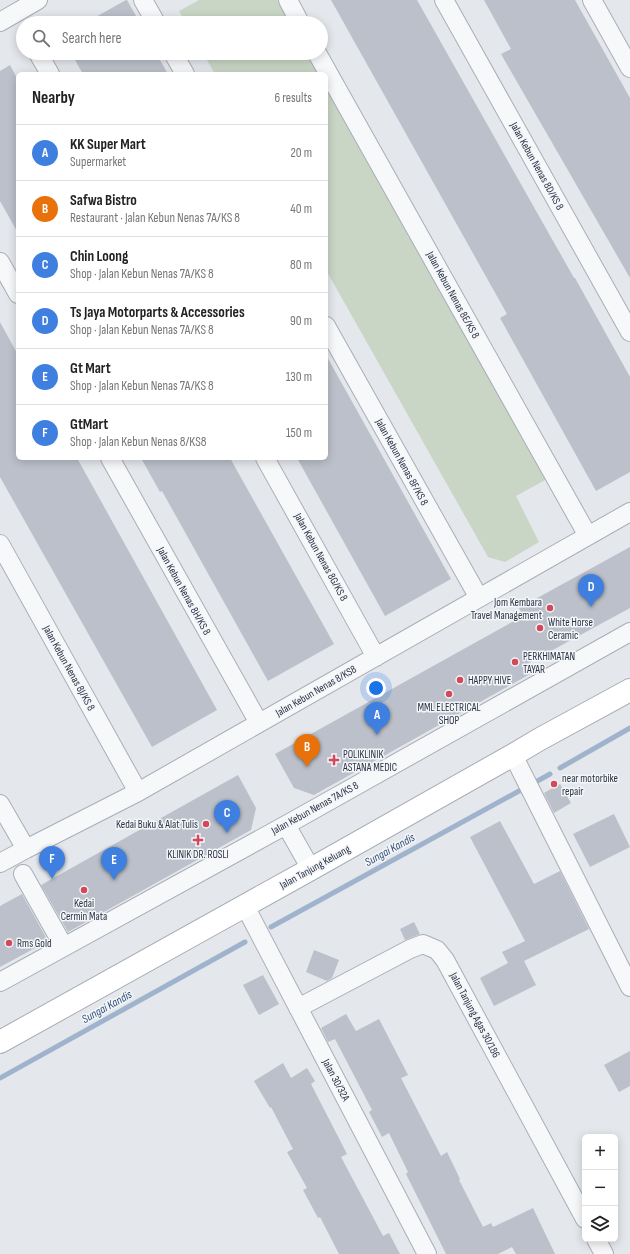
<!DOCTYPE html>
<html lang="en">
<head>
<meta charset="utf-8">
<style>
	body { margin:0; font-family:"Sofia Sans Condensed",sans-serif; background:#f2f2f2; color:#222 }
	.controls { position:absolute; right:12px; bottom:12px; display:grid; overflow:hidden; border-radius:6px; box-shadow:0 2px 10px #0003 }
	.controls button { width:36px; height:36px; display:grid; place-items:center; padding:0; border:0; border-bottom:1px solid #e0e0e0; background:#fff; color:#222; font:20px sans-serif }
	.you { position:absolute; left:376px; top:688px; width:14px; height:14px; margin:-10px; border:3px solid #fff; border-radius:50%; background:#1a73e8; box-shadow:0 0 0 6px #1a73e833 }
	.badge { display:grid; place-items:center; width:26px; height:26px; border-radius:50%; background:#0b8043; color:#fff; font-size:13px; font-weight:700 }
	.pin { position:absolute; translate:-50% -33px; filter:drop-shadow(0 1px 2px #0008) }
	.pin::after { content:''; position:absolute; top:21px; width:14px; height:12px; background:inherit; clip-path:polygon(0 0,100% 0,50% 100%) }
	.list { margin:0; padding:0; list-style:none }
	h2 { display:flex; justify-content:space-between; align-items:center; height:52px; margin:0; padding:0 16px; font-size:17px }
	h2 small { font-size:13px; font-weight:400; color:#767676 }
	.list li { display:grid; grid-template-columns:26px 1fr auto; gap:12px; align-items:center; box-sizing:border-box; height:56px; padding:0 16px; border-top:1px solid #e0e0e0 }
	.list b { display:block; font-size:15px; white-space:nowrap }
	.list p { margin:0; font-size:13px; white-space:nowrap; color:#767676 }
	.list em { font-size:13px; font-style:normal; color:#767676 }
	.icon { flex:none; width:22px; height:22px; fill:none; stroke:currentColor; stroke-width:2; stroke-linecap:round; stroke-linejoin:round }
	.map { position:relative; flex:none; width:630px; height:1254px; overflow:hidden }
	.search { position:absolute; background:#fff; box-shadow:0 2px 10px #0003; left:16px; top:16px; width:312px; height:44px; display:flex; align-items:center; gap:10px; box-sizing:border-box; padding:0 14px; border-radius:22px; color:#767676; font-size:15px }
	.panel { position:absolute; background:#fff; box-shadow:0 2px 10px #0003; left:16px; top:72px; width:312px; height:388px; border-radius:6px }
	.map>svg:first-child { display:block }
</style>
</head>
<body>
<div class="map">
<svg width="630" height="1254" viewBox="0 0 630 1254">
	<rect width="100%" height="100%" fill="#e4e7ec"/>
	<path fill="#c9d6c5" d="M 199,0 L 277,0 L 290,23 L 186,23 L 179,11 Z
		M 203,53 L 307,53 L 319,74 L 215,74 Z
		M 326,87 L 547,479 L 516,496 L 539,542 L 505,562 L 488,557 L 326,270 Z"/>
	<g fill="none" stroke-linecap="round" stroke-linejoin="round">
		<path stroke="#9fb4cc" stroke-width="5" d="M 560,768 L 630,728
			M 532,784 L 550,774
			M 271,927 L 519,791
			M 0,1078 L 245,942"/>
	</g>
	<path fill="#bbc0ca" d="M 126,0 L 127,0 L 140,23 L 85,23 Z
		M 331,0 L 417,0 L 574,278 L 575,278 L 630,377 L 630,472 L 596,491 L 500,318 L 507,314 Z
		M 484,0 L 575,0 L 630,98 L 630,278 L 501,54 L 511,49 Z
		M 71,53 L 156,53 L 168,74 L 83,74 Z
		M 10,65 L 18,80 L 18,233 L 0,201 L 0,71 Z
		M 0,322 L 18,355 L 18,458 L 77,458 L 217,710 L 152,747 L 0,477 Z
		M 326,355 L 451,579 L 385,616 L 297,458 L 326,458 Z
		M 141,458 L 230,458 L 334,644 L 268,681 L 162,491 L 160,492 Z
		M 630,547 L 630,608 L 527,664 L 532,673 L 314,795 L 294,788 L 275,754 L 523,616 L 519,608 Z
		M 238,775 L 256,808 L 251,830 L 68,932 L 41,885 Z
		M 560,784 L 571,803 L 554,813 L 544,793 Z
		M 614,814 L 630,847 L 590,867 L 573,834 Z
		M 500,821 L 534,884 L 560,871 L 589,929 L 524,961 L 536,985 L 494,1006 L 480,978 L 508,963 L 502,952 L 525,941 L 470,837 Z
		M 22,894 L 48,941 L 0,967 L 0,906 Z
		M 414,922 L 420,934 L 405,940 L 400,929 Z
		M 314,950 L 339,960 L 332,978 L 327,981 L 306,972 Z
		M 263,975 L 279,1004 L 259,1015 L 243,985 Z
		M 346,1014 L 356,1031 L 379,1019 L 408,1075 L 401,1078 L 441,1156 L 447,1152 L 460,1179 L 459,1180 L 483,1227 L 491,1223 L 493,1227 L 533,1208 L 555,1254 L 516,1254 L 512,1247 L 498,1254 L 446,1254 L 406,1174 L 408,1172 L 389,1133 L 382,1137 L 369,1112 L 372,1110 L 335,1039 L 328,1042 L 321,1028 Z
		M 630,1051 L 630,1086 L 619,1092 L 604,1065 Z
		M 283,1063 L 291,1078 L 307,1068 L 315,1081 L 311,1084 L 347,1154 L 341,1157 L 383,1236 L 389,1233 L 400,1254 L 339,1254 L 320,1217 L 318,1218 L 303,1190 L 307,1188 L 287,1152 L 293,1149 L 271,1107 L 270,1108 L 254,1081 Z"/>
	<g fill="none" stroke-linecap="round" stroke-linejoin="round">
		<g stroke="#a9aeb7" stroke-width="20">
			<path id="street" d="M 143,0 L 156,23
				M 288,0 L 300,23
				M 444,0 L 630,332
				M 592,0 L 630,68
				M 0,22 L 38,0
				M 38,53 L 50,74
				M 173,53 L 185,74
				M 317,53 L 588,536
				M 0,262 L 18,294
				M 326,326 L 479,598
				M 110,458 L 259,723
				M 265,458 L 376,657
				M 0,544 L 138,792
				M 513,755 L 630,987
				M 0,804 L 26,849
				M 286,825 L 311,869
				M 0,863 L 26,849 L 138,792 L 630,512
				M 23,874 L 64,947
				M 245,906 L 427,1254
				M 0,982 L 286,825 L 630,632
				M 298,1008 L 410,949 L 423,944 L 437,950 L 445,960 L 585,1219
				M 596,1239 L 604,1254"/>
		</g>
		<g stroke="#a9aeb7" stroke-width="24">
			<path id="secondary" d="M 0,1042 L 311,869 L 513,755 L 540,739 L 630,690"/>
		</g>
		<use href="#street" stroke="#f7f8fa" stroke-width="18"/>
		<use href="#secondary" stroke="#fff" stroke-width="22"/>
	</g>
	<g fill="#d1495b" stroke="#f4f6f9" stroke-width="1.5">
		<circle cx="550" cy="608" r="4"/>
		<circle cx="540" cy="628" r="4"/>
		<circle cx="515" cy="662" r="4"/>
		<circle cx="460" cy="680" r="4"/>
		<circle cx="449" cy="694" r="4"/>
		<path d="M332 754h4v4h4v4h-4v4h-4v-4h-4v-4h4z"/>
		<circle cx="554" cy="784" r="4"/>
		<circle cx="206" cy="824" r="4"/>
		<path d="M196 834h4v4h4v4h-4v4h-4v-4h-4v-4h4z"/>
		<circle cx="84" cy="890" r="4"/>
		<circle cx="9" cy="943" r="4"/>
	</g>
	<g text-anchor="middle" dominant-baseline="central" stroke-width="3" stroke-linejoin="round" paint-order="stroke">
		<g font-size="11" fill="#2b3445" stroke="#f4f6f9">
			<text transform="translate(537 166) rotate(61)">Jalan Kebun Nenas 8D/KS 8</text>
			<text transform="translate(453 295) rotate(61)">Jalan Kebun Nenas 8E/KS 8</text>
			<text transform="translate(402 462) rotate(61)">Jalan Kebun Nenas 8F/KS 8</text>
			<text transform="translate(321 557) rotate(61)">Jalan Kebun Nenas 8G/KS 8</text>
			<text transform="translate(184 591) rotate(61)">Jalan Kebun Nenas 8H/KS 8</text>
			<text transform="translate(69 668) rotate(61)">Jalan Kebun Nenas 8J/KS 8</text>
			<text transform="translate(316 691) rotate(-30)">Jalan Kebun Nenas 8/KS8</text>
			<text transform="translate(315 808) rotate(-29)">Jalan Kebun Nenas 7A/KS 8</text>
			<text transform="translate(315 867) rotate(-29)">Jalan Tanjung Keluang</text>
			<text transform="translate(475 1015) rotate(62)">Jalan Tanjung Agas 30/186</text>
			<text transform="translate(336 1080) rotate(62)">Jalan 30/32A</text>
		</g>
		<g font-size="11" fill="#2b3445" stroke="#f4f6f9" text-anchor="start">
			<text x="542" y="602" text-anchor="end">Jom Kembara<tspan x="542" dy="13">Travel Management</tspan></text>
			<text x="548" y="622">White Horse<tspan x="548" dy="13">Ceramic</tspan></text>
			<text x="523" y="656">PERKHIMATAN<tspan x="523" dy="13">TAYAR</tspan></text>
			<text x="468" y="680">HAPPY HIVE</text>
			<text x="449" y="707" text-anchor="middle">MML ELECTRICAL<tspan x="449" dy="13">SHOP</tspan></text>
			<text x="343" y="754">POLIKLINIK<tspan x="343" dy="13">ASTANA MEDIC</tspan></text>
			<text x="562" y="778">near motorbike<tspan x="562" dy="13">repair</tspan></text>
			<text x="198" y="824" text-anchor="end">Kedai Buku &amp; Alat Tulis</text>
			<text x="198" y="854" text-anchor="middle">KLINIK DR. ROSLI</text>
			<text x="84" y="903" text-anchor="middle">Kedai<tspan x="84" dy="13">Cermin Mata</tspan></text>
			<text x="17" y="943">Rms Gold</text>
		</g>
		<g font-size="12" font-style="italic" fill="#34527a" stroke="#f4f6f9">
			<text transform="translate(390 850) rotate(-29)">Sungai Kandis</text>
			<text transform="translate(107 1007) rotate(-29)">Sungai Kandis</text>
		</g>
	</g>
</svg>
<div class="controls">
<button>+</button>
<button>−</button>
<button><svg class="icon" aria-label="layers" viewBox="0 0 24 24"><path d="M12 4l9 5-9 5-9-5zM3 14l9 5 9-5"/></svg></button>
</div>
<div class="you"></div>
<div class="pin badge" style="left:377px;top:735px;background:#3f7fe0">A</div>
<div class="pin badge" style="left:307px;top:767px;background:#e8710a">B</div>
<div class="pin badge" style="left:227px;top:833px;background:#3f7fe0">C</div>
<div class="pin badge" style="left:591px;top:607px;background:#3f7fe0">D</div>
<div class="pin badge" style="left:114px;top:880px;background:#3f7fe0">E</div>
<div class="pin badge" style="left:52px;top:879px;background:#3f7fe0">F</div>
<div class="search"><svg class="icon" aria-label="search" viewBox="0 0 24 24"><circle cx="10" cy="10" r="6"/><path d="M15 15l6 6"/></svg>Search here</div>
<section class="panel">
<h2>Nearby<small>6 results</small></h2>
<ul class="list">
<li><span class="badge" style="background:#3f7fe0">A</span><div><b>KK Super Mart</b><p>Supermarket</p></div><em>20 m</em></li>
<li><span class="badge" style="background:#e8710a">B</span><div><b>Safwa Bistro</b><p>Restaurant · Jalan Kebun Nenas 7A/KS 8</p></div><em>40 m</em></li>
<li><span class="badge" style="background:#3f7fe0">C</span><div><b>Chin Loong</b><p>Shop · Jalan Kebun Nenas 7A/KS 8</p></div><em>80 m</em></li>
<li><span class="badge" style="background:#3f7fe0">D</span><div><b>Ts Jaya Motorparts &amp; Accessories</b><p>Shop · Jalan Kebun Nenas 7A/KS 8</p></div><em>90 m</em></li>
<li><span class="badge" style="background:#3f7fe0">E</span><div><b>Gt Mart</b><p>Shop · Jalan Kebun Nenas 7A/KS 8</p></div><em>130 m</em></li>
<li><span class="badge" style="background:#3f7fe0">F</span><div><b>GtMart</b><p>Shop · Jalan Kebun Nenas 8/KS8</p></div><em>150 m</em></li>
</ul>
</section>
</div>
</body>
</html>
